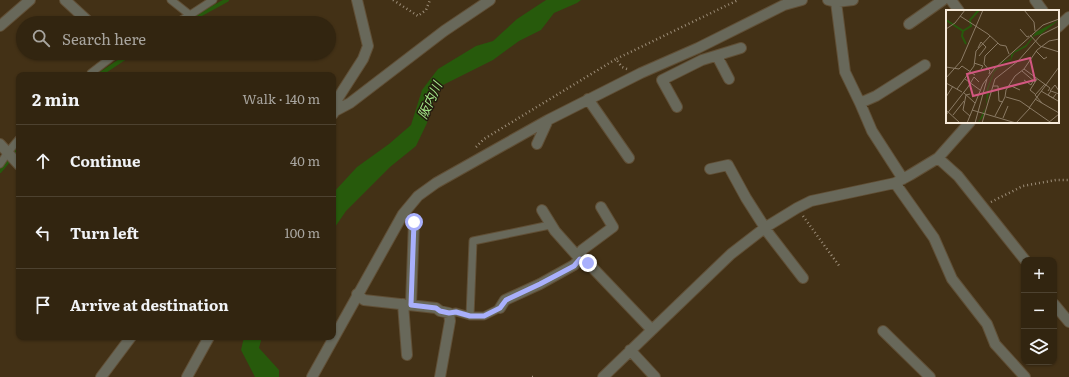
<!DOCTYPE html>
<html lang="en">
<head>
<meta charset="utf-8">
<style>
	body { margin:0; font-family:Literata,"Noto Sans JP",serif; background:#3a2d19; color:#f1f3f6 }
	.controls { position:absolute; right:12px; bottom:12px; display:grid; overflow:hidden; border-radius:8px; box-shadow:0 1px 3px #0004 }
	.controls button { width:36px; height:36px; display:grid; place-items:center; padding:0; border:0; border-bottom:1px solid #4d4230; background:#322510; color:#f1f3f6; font:20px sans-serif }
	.stop { position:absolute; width:12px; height:12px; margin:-9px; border:3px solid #a9b0fc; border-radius:50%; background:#fff }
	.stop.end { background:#a9b0fc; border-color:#fff; box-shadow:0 1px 4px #0008 }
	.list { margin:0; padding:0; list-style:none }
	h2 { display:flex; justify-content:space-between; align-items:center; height:52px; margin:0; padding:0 16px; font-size:17px }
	h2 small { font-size:13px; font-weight:400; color:#a8a59f }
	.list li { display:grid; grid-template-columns:26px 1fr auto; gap:12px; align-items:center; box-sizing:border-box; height:72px; padding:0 16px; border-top:1px solid #4d4230 }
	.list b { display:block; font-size:15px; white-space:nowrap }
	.list em { font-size:13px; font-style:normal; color:#a8a59f }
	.icon { flex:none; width:22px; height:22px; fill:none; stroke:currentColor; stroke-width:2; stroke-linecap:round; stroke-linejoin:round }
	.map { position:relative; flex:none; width:1069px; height:377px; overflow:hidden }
	.search { position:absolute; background:#322510; box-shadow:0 1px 3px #0004; left:16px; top:16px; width:320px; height:44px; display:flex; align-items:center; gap:10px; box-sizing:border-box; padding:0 14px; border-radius:22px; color:#a8a59f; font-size:15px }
	.panel { position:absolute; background:#322510; box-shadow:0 1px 3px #0004; left:16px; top:72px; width:320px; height:268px; border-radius:8px }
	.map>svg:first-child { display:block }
</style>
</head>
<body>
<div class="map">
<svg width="1069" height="377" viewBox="0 0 1069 377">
	<rect width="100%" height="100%" fill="#433116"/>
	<path fill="#275a0c" d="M 546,0 L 581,0 L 577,3 L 554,13 L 541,30 L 519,41 L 493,60 L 439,87 L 430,110 L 427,123 L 416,146 L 390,167 L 346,211 L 333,230 L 333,193 L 357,167 L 389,144 L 411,125 L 422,90 L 438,69 L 476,46 L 493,41 L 517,19 Z
		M 244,337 L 262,337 L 259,348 L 279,370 L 279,377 L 255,377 L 241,350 Z"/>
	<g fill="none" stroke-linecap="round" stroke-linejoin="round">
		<path stroke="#275a0c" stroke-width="4" d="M 185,23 L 227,0
			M 99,75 L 132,53
			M 0,171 L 19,148"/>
		<g stroke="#604f36" stroke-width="9">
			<path id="service" d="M 171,0 L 190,15 L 176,23
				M 190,15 L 213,0
				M 91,73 L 117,53
				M 0,164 L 8,152 L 19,139
				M 449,313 L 456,312 L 470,316 L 473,241 L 550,225
				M 470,316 L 484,316 L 500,308"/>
		</g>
		<g stroke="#604f36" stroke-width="12">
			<path id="minor" d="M 65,0 L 90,23
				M 828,0 L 836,2 L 853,0
				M 951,0 L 959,11
				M 1035,0 L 1043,11
				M 836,2 L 845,72 L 860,103 L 872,131 L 903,179
				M 909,24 L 943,0
				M 0,26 L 30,0
				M 1058,27 L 1069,17
				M 717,56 L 729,79
				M 588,99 L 629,158
				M 860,103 L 876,96 L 925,65
				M 677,107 L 662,80 L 702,60 L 741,48
				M 335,111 L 338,98 L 363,59 L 368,46 L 357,0
				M 333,114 L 335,111 L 350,103 L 444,31 L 490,0
				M 0,144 L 19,165
				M 537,144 L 548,120
				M 938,158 L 958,176 L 1025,260
				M 710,169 L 728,165 L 746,198 L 769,234 L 803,278
				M 895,183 L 934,238 L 952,279 L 987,324 L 995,344 L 1025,377
				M 542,210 L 555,231 L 580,259 L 588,263 L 652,330
				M 357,294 L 364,300 L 436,308 L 440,311 L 449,313 L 450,321 L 440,377
				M 403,304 L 407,355
				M 1054,304 L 1069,322
				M 411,305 L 414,222
				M 500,308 L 505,300 L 540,284 L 574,265 L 580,259 L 582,250 L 613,227 L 601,207
				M 883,331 L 930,377
				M 630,350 L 655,377
				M 101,377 L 131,337
				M 187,377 L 209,337
				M 312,377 L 403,214 L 418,196 L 436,183 L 548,120 L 641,73 L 698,48 L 784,5 L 802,0
				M 603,377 L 731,254 L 766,227 L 797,208 L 811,201 L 895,183 L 910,175 L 938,158 L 970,122"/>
		</g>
		<path stroke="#9d8e79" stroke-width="2.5" stroke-dasharray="1 3" stroke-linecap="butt" d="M 393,0 L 418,16 L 426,10 L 430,0
			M 627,69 L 622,67 L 616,59 L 738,0
			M 476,147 L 484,139 L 616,59
			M 991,202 L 1023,186 L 1056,180 L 1069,180
			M 803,216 L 840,267
			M 532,377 L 533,377"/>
		<use href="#service" stroke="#68685a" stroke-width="7"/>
		<use href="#minor" stroke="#68685a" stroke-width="10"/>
	</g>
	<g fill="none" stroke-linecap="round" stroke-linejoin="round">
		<path stroke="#a9b0fc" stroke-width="5" d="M 414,222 L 411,305 L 436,308 L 440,311 L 449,313 L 456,312 L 470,316 L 484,316 L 500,308 L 506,300 L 540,284 L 574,266 L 580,259 L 588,263"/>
	</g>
	<g text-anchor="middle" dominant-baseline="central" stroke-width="3" stroke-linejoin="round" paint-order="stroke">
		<g font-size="13" font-style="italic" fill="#a7ee8b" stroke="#231b0f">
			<text transform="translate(429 100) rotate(-65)">阪内川</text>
		</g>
	</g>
	<g transform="translate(946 10)">
		<rect width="113" height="113" fill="#433116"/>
		<path d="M 113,10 L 95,24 L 88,26 L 80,37 L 68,43 L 65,50 L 58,52 L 48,62 L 42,79 L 43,83 L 37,107 L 32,113 L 40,96 L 41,79 L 48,61 L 58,51 L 65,49 L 65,45 L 69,41 L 80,35 L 90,22 Z" fill="#275a0c"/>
		<path fill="none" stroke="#275a0c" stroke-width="2" d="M 0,10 L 17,21 L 16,26 L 20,34M 17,21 L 25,16 L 24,10 L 33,0"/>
		<path fill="none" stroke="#8b7b65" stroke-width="1" d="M 78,0 L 88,12 L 89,21M 14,6 L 42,24 L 54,35 L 60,36 L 63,44M 0,19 L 9,13 L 19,0M 74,19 L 81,27 L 83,26M 84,25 L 94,36 L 113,42M 32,38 L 35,32 L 40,37 L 33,46M 90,41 L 98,49 L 101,47M 28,53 L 37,56 L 35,59M 0,57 L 13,59 L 16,56 L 29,65M 78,59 L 104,78 L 102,81M 76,61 L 89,72M 43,64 L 44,61 L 38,54 L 39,46 L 52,33M 0,68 L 15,51 L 37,0M 19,69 L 34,80M 78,70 L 85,75 L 87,71M 0,73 L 16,82M 63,75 L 74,80M 47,76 L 52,76 L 53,91 L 57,92M 22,77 L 28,67 L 33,72M 11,79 L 28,56 L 30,41 L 44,26M 95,81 L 112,91M 104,81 L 109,75 L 113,81M 17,82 L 29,93M 24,84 L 20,85 L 17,100 L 24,106M 89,84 L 84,80 L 91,69M 110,84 L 107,88 L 102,85 L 105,81 L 113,84M 0,87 L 7,76M 60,87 L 74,91 L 104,112M 89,89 L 113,103M 96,93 L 89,85 L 99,74M 83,98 L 113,57M 0,100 L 14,113M 26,100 L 70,113M 0,105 L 22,77M 7,105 L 18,91M 49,106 L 59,87 L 60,80 L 69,66 L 78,59 L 91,40 L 103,31 L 113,29M 57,108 L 62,96M 21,113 L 37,74 L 48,59 L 97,15 L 113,9M 29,113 L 41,69M 36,113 L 49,69 L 72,51 L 95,25 L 113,16M 70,113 L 84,98M 102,113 L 113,104"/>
		<path fill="#d25781" fill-opacity="0.15" stroke="#d25781" stroke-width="2" d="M 84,48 L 89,70 L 27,86 L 21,64 Z"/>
		<rect width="113" height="113" fill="none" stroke="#f7ebdb" stroke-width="2"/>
	</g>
</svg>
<div class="controls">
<button>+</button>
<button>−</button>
<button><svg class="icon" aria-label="layers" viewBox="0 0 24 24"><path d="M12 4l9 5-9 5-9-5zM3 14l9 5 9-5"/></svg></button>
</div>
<div class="stop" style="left:414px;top:222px"></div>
<div class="stop end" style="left:588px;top:263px"></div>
<div class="search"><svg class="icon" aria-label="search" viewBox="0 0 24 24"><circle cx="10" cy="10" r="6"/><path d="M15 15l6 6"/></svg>Search here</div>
<section class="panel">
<h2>2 min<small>Walk · 140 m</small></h2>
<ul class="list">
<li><svg class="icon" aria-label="ahead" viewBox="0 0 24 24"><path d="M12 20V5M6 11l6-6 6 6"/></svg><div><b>Continue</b></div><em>40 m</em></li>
<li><svg class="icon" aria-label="left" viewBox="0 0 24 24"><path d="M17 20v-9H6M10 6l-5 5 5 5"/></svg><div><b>Turn left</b></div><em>100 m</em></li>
<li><svg class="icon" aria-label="arrive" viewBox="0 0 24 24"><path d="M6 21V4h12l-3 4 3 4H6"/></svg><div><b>Arrive at destination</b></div></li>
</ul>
</section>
</div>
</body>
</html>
